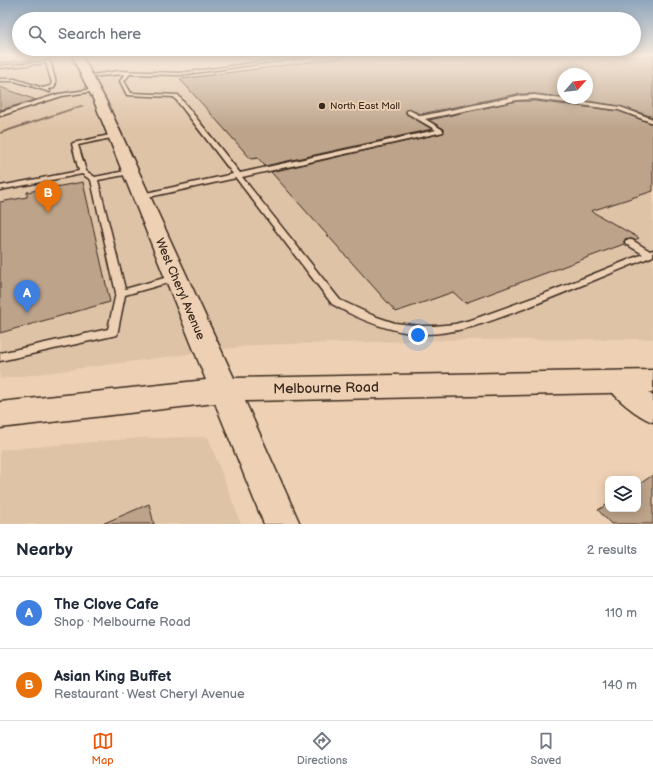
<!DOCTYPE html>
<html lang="en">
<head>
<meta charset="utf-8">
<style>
	body { margin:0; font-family:"Balsamiq Sans",sans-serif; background:#f2f2f3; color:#1f2937 }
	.controls { position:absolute; right:12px; bottom:12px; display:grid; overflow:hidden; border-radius:8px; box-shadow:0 2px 10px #0003 }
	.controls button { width:36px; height:36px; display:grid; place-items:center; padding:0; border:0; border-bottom:1px solid #e0e1e3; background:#fff; color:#1f2937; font:20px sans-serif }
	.compass { position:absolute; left:557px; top:68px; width:36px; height:36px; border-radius:50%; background:#fff; box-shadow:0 2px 10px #0003; rotate:63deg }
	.you { position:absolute; left:418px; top:335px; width:14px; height:14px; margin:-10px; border:3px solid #fff; border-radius:50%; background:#1a73e8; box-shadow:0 0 0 6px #1a73e833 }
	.badge { display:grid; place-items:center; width:26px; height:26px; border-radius:50%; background:#ea580c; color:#fff; font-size:13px; font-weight:700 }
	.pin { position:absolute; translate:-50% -33px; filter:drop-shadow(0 1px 2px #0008) }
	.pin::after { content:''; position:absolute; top:21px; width:14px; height:12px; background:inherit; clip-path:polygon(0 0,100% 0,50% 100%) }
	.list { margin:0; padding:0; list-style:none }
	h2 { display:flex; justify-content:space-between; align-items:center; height:52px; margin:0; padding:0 16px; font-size:17px }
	h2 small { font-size:13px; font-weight:400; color:#747a83 }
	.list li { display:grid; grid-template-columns:26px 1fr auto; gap:12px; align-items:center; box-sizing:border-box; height:72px; padding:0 16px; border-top:1px solid #e0e1e3 }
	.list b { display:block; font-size:15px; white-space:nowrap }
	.list p { margin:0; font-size:13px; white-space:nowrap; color:#747a83 }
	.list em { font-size:13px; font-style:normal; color:#747a83 }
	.icon { flex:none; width:22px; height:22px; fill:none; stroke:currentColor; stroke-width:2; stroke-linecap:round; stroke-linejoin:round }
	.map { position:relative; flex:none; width:653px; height:524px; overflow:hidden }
	.search { position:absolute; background:#fff; box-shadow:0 2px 10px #0003; left:12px; right:12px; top:12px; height:44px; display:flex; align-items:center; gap:10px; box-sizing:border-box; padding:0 14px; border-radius:22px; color:#747a83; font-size:15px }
	.sheet { height:196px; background:#fff }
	nav { display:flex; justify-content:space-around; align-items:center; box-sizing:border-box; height:56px; border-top:1px solid #e0e1e3; background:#fff; font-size:11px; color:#747a83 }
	nav a { display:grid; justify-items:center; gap:2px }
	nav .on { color:#ea580c }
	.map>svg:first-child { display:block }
</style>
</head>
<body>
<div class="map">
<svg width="653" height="524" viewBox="0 0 653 524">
	<rect width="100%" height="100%" fill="#eed1b4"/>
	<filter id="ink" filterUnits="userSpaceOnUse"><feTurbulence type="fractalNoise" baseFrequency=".025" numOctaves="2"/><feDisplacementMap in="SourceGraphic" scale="8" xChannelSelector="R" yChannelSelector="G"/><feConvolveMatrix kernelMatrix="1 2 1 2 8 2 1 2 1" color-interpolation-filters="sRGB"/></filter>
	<g filter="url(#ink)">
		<path fill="#dfc3a7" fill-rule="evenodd" d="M 0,56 L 653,56 L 653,339 L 452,340 L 256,345 L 0,379 ZM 563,74 L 587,74 L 587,98 L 563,98 Z
			M 208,437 L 241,524 L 0,524 L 0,450 L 139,438 Z"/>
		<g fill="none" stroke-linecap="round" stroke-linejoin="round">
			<path fill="#7c6755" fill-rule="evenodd" d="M 81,105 L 84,106 L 0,134 L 0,132 Z"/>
		</g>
		<path fill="#bca38a" stroke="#3b2a1e" d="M 342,56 L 405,56 L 403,61 L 441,56 L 653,56 L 653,117 L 620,106 L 567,98 L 587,98 L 587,74 L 563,74 L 563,97 L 535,94 L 517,94 L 421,114 L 408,109 L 406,111 L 406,114 L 432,129 L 265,166 L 258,158 L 251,159 L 180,79 L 341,58 Z
			M 0,87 L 36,100 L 0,110 Z
			M 517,101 L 535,101 L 619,111 L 653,124 L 653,191 L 591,211 L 639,238 L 635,240 L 626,238 L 624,241 L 624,244 L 465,303 L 453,292 L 396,312 L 271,172 L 443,133 L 444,129 L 429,120 Z
			M 83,182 L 110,302 L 0,333 L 0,202 L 27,197 L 27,192 Z
			M 653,475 L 653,524 L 611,524 L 598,510 L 608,504 L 608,509 L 638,509 L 638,485 Z
			M 149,504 L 154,524 L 102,524 Z"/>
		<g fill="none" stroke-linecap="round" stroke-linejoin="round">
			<g stroke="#3b2a1e" stroke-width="3">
				<path id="lane" d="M 305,56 L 313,56 L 180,75 L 130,74 L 124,81 L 131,93 L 178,95 L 240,173 L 436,130 L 407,113 L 407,111 L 409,110 L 421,116 L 517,96 L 535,95 L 620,107 L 653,119 L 653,123 L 619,110 L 535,99 L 517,100 L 425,119 L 443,130 L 443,132 L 242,177 L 340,300 L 374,316 L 395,323 L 421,326 L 434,326 L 455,324 L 474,319 L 549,292 L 643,254 L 626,244 L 625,242 L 626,240 L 632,240 L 650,251 L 653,250 L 653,256 C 611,273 569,291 526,308 C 493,320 458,335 421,334 C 389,332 360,320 332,304 L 236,178 L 140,199 L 137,199 L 137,195 L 233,174 L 174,97 L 127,95 L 120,81 L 125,74 L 87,77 L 85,76 L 119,71 L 180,73 Z
					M 50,61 L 56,83 L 54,88 L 48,89 L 50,91 L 50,92 L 15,81 L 0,81 L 0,79 L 15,79 L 43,88 L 50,86 L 52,83 L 46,63 L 0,68 L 0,66 Z
					M 94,89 L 96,89 L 96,91 L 62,96 L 0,116 L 0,112 L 59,94 Z
					M 114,134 L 116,135 L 116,137 L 78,145 L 86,171 L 95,177 L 130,170 L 133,172 L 130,174 L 98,180 L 125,289 L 175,275 L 180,278 L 178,280 L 125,295 L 117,335 L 0,361 L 0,353 L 108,329 L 116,293 L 91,180 L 82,174 L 0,190 L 0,186 L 79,171 L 72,144 L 73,143 Z"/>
			</g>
			<g stroke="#3b2a1e" stroke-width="3">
				<path id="street" d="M 618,373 L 627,376 L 653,396 L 653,422 C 638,417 613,397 606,383 L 609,376 Z"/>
			</g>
			<g stroke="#3b2a1e" stroke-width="3">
				<path id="secondary" d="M 0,56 L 36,56 L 31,59 L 0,62 Z
					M 72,56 L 82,56 L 106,101 L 234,378 L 653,370 L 653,392 L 245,401 L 300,524 L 264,524 L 215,403 L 0,428 L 0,402 L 206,380 L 94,101 Z"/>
			</g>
			<use href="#lane" fill="#eed1b4" fill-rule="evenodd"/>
			<use href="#street" fill="#eed1b4" fill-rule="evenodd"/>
			<use href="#secondary" fill="#eed1b4" fill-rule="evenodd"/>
		</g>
	</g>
	<linearGradient id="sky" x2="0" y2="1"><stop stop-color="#8ea5bc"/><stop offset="0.43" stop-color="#f7eadd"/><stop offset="1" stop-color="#f7eadd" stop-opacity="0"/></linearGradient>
	<rect width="653" height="129" fill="url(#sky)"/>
	<circle fill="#3b2a1e" stroke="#eed1b4" stroke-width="1.5" cx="322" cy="106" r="4"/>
	<g text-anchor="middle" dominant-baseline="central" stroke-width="3.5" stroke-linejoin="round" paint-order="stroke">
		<g font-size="10" fill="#3b2a1e" stroke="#eed1b4" text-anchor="start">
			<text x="330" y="106">North East Mall</text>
		</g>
		<g font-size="12" fill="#3b2a1e" stroke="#eed1b4">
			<text transform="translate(180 289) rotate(67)">West Cheryl Avenue</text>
		</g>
		<g font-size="14" fill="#3b2a1e" stroke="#eed1b4">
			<text transform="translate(326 388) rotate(-1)">Melbourne Road</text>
		</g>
	</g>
</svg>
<div class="controls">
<button><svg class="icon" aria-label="layers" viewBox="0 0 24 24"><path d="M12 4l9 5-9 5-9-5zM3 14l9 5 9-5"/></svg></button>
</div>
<svg class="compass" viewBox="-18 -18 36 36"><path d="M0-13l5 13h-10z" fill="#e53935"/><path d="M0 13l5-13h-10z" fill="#747a83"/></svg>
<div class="you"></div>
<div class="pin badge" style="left:27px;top:313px;background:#3f7fe0">A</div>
<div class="pin badge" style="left:48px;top:213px;background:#e8710a">B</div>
<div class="search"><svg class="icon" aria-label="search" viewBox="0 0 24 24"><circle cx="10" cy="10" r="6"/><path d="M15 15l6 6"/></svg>Search here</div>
</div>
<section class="sheet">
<h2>Nearby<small>2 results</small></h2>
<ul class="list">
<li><span class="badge" style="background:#3f7fe0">A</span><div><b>The Clove Cafe</b><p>Shop · Melbourne Road</p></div><em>110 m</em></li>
<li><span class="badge" style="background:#e8710a">B</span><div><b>Asian King Buffet</b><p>Restaurant · West Cheryl Avenue</p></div><em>140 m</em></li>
</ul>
</section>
<nav>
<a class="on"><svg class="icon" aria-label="map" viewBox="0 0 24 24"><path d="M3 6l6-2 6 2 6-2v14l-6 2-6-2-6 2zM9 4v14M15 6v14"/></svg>Map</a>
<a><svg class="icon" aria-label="directions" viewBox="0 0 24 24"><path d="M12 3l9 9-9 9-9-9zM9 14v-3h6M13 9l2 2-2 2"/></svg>Directions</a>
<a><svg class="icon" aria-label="saved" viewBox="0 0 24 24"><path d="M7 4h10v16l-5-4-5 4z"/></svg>Saved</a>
</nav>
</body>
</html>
